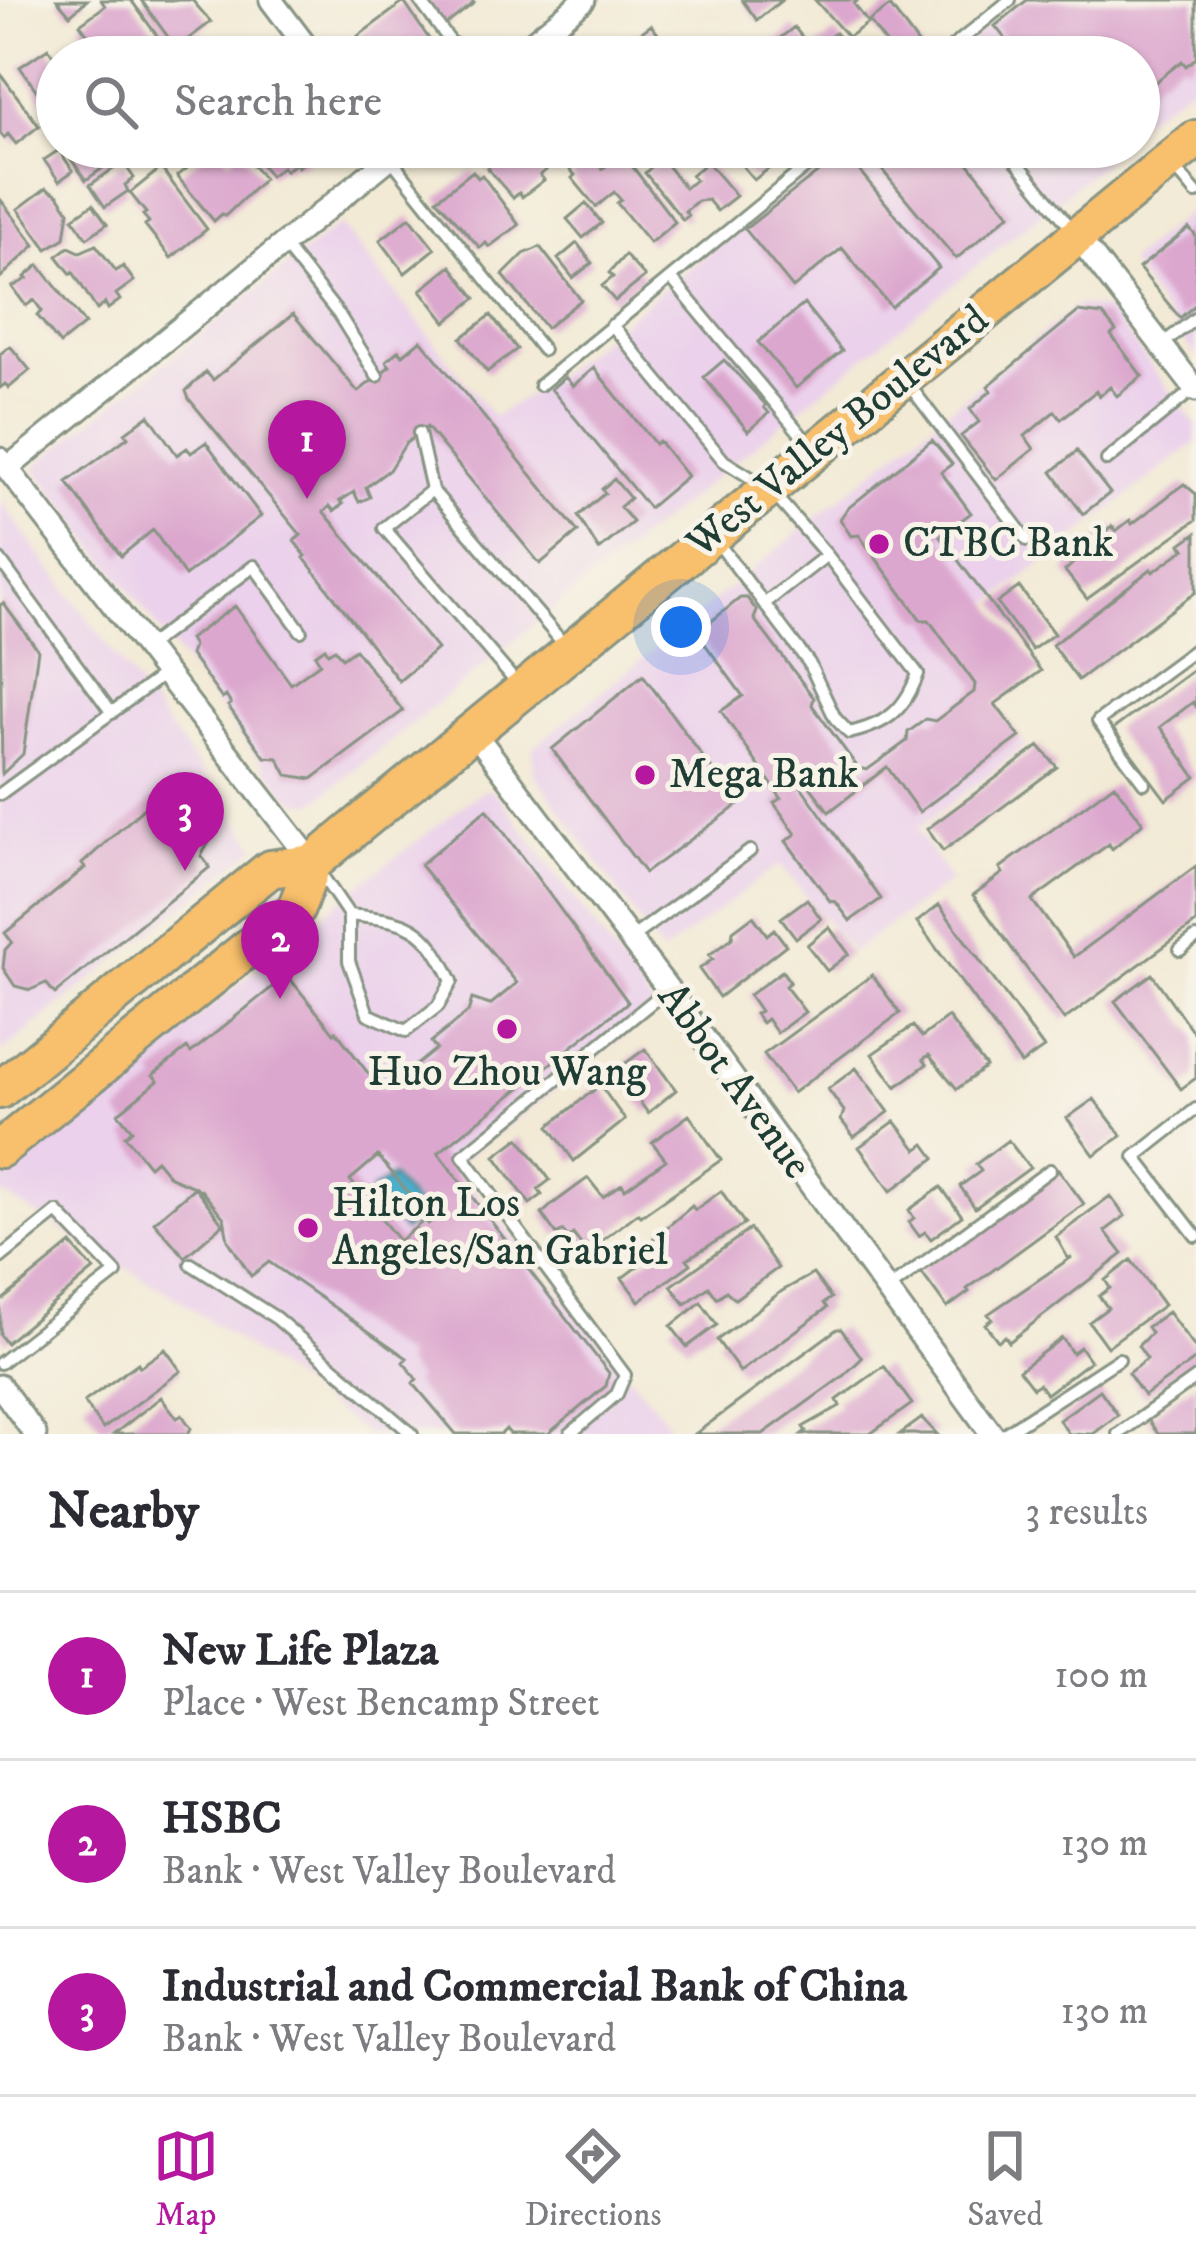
<!DOCTYPE html>
<html lang="en">
<head>
<meta charset="utf-8">
<style>
	body { margin:0; font-family:"IM FELL DW Pica",serif; background:#f2f2f3; color:#2b2b33 }
	.you { position:absolute; left:681px; top:627px; width:42px; height:42px; margin:-30px; border:9px solid #fff; border-radius:50%; background:#1a73e8; box-shadow:0 0 0 18px #1a73e833 }
	.badge { display:grid; place-items:center; width:78px; height:78px; border-radius:50%; background:#b5179e; color:#fff; font-size:39px; font-weight:700 }
	.pin { position:absolute; translate:-50% -99px; filter:drop-shadow(0 3px 6px #0008) }
	.pin::after { content:''; position:absolute; top:63px; width:42px; height:36px; background:inherit; clip-path:polygon(0 0,100% 0,50% 100%) }
	.list { margin:0; padding:0; list-style:none }
	h2 { display:flex; justify-content:space-between; align-items:center; height:156px; margin:0; padding:0 48px; font-size:51px }
	h2 small { font-size:39px; font-weight:400; color:#7c7c81 }
	.list li { display:grid; grid-template-columns:78px 1fr auto; gap:36px; align-items:center; box-sizing:border-box; height:168px; padding:0 48px; border-top:3px solid #e1e1e2 }
	.list b { display:block; font-size:45px; white-space:nowrap }
	.list p { margin:0; font-size:39px; white-space:nowrap; color:#7c7c81 }
	.list em { font-size:39px; font-style:normal; color:#7c7c81 }
	.icon { flex:none; width:66px; height:66px; fill:none; stroke:currentColor; stroke-width:2; stroke-linecap:round; stroke-linejoin:round }
	.map { position:relative; flex:none; width:1196px; height:1434px; overflow:hidden }
	.search { position:absolute; background:#fff; box-shadow:0 3px 9px #0004; left:36px; right:36px; top:36px; height:132px; display:flex; align-items:center; gap:30px; box-sizing:border-box; padding:0 42px; border-radius:66px; color:#7c7c81; font-size:45px }
	.sheet { height:660px; background:#fff }
	nav { display:flex; justify-content:space-around; align-items:center; box-sizing:border-box; height:168px; border-top:3px solid #e1e1e2; background:#fff; font-size:33px; color:#7c7c81 }
	nav a { display:grid; justify-items:center; gap:6px }
	nav .on { color:#b5179e }
	.map>svg:first-child { display:block }
</style>
</head>
<body>
<div class="map">
<svg width="1196" height="1434" viewBox="0 0 1196 1434">
	<rect width="100%" height="100%" fill="#f7f3e8"/>
	<filter id="ink" filterUnits="userSpaceOnUse"><feTurbulence type="fractalNoise" baseFrequency=".00833" numOctaves="2"/><feDisplacementMap in="SourceGraphic" scale="24" xChannelSelector="R" yChannelSelector="G"/><feConvolveMatrix kernelMatrix="1 2 1 2 8 2 1 2 1" color-interpolation-filters="sRGB"/></filter>
	<filter id="wash" filterUnits="userSpaceOnUse"><feTurbulence type="fractalNoise" baseFrequency=".004" numOctaves="4" result="noise"/><feDisplacementMap in="SourceGraphic" scale="48" xChannelSelector="R" yChannelSelector="G"/><feGaussianBlur stdDeviation="2.7" result="paint"/><feColorMatrix in="noise" values="0 0 0 0 0 0 0 0 0 0 0 0 0 0 0 0 0 1.4 0 .05"/><feComposite in="paint" operator="in"/></filter>
	<g filter="url(#wash)">
		<rect width="100%" height="100%" fill="#f2ead5"/>
		<path fill="#ebd1eb" d="M 1021,0 L 1196,0 L 1196,82 L 1139,120 L 1139,57 L 951,57 Z
			M 840,147 L 1109,147 L 1102,164 L 314,803 L 290,799 L 34,467 L 340,224 L 494,417 L 544,385 Z
			M 1196,206 L 1196,357 L 1128,262 Z
			M 1078,305 L 1108,310 L 1196,425 L 1196,442 L 989,605 L 993,701 L 1025,746 L 917,829 L 950,881 L 852,952 L 780,864 L 662,953 L 534,773 L 533,748 Z
			M 0,500 L 257,847 L 0,1053 Z
			M 490,790 L 498,795 L 657,1011 L 454,1166 L 669,1423 L 654,1434 L 367,1434 L 179,1299 L 0,1193 L 0,1182 L 343,898 L 482,791 Z"/>
		<path fill="#4baeca" stroke="#35767f" stroke-width="3" d="M 391,1176 L 423,1215 L 403,1231 L 371,1192 Z"/>
		<g id="blocks">
			<path fill="#dca7ce" fill-rule="evenodd" d="M 57,0 L 87,0 L 70,15 Z
				M 101,0 L 131,0 L 161,41 L 140,57 L 127,57 L 136,50 L 133,45 L 117,57 L 104,57 L 80,24 L 105,6 Z
				M 141,0 L 192,0 L 211,22 L 176,48 Z
				M 425,0 L 471,0 L 474,3 L 444,26 Z
				M 742,0 L 782,0 L 757,20 Z
				M 815,0 L 858,0 L 854,4 L 868,23 L 848,37 Z
				M 1027,0 L 1196,0 L 1196,58 L 1186,66 L 1182,61 L 1139,95 L 1139,57 L 1020,57 L 995,26 Z
				M 404,2 L 429,39 L 413,53 L 416,57 L 373,57 L 358,36 Z
				M 890,6 L 922,49 L 911,57 L 896,57 L 869,21 Z
				M 651,25 L 676,57 L 632,57 L 623,46 Z
				M 794,27 L 811,48 L 800,57 L 786,57 L 774,43 Z
				M 835,33 L 855,57 L 818,57 L 813,50 Z
				M 744,39 L 759,57 L 722,57 Z
				M 234,44 L 250,57 L 216,57 Z
				M 48,48 L 57,61 L 57,105 L 50,110 L 20,67 Z
				M 0,73 L 39,126 L 16,144 L 8,134 L 4,138 L 0,133 Z
				M 89,147 L 116,147 L 121,155 L 86,180 L 70,158 Z
				M 214,147 L 218,147 L 229,160 L 240,150 L 264,179 L 225,216 L 222,214 L 214,221 L 177,176 Z
				M 268,147 L 317,147 L 311,152 L 314,155 L 298,167 L 296,163 L 285,171 L 282,167 L 270,176 L 255,156 Z
				M 512,147 L 527,147 L 546,170 L 540,175 L 544,180 L 522,197 L 519,193 L 513,198 L 487,168 Z
				M 549,147 L 585,147 L 602,169 L 622,153 L 675,222 L 650,243 L 617,203 L 621,200 L 614,192 L 596,207 L 572,178 L 575,175 Z
				M 727,147 L 776,147 L 784,157 L 754,180 Z
				M 863,147 L 955,147 L 1010,214 L 956,259 Z
				M 59,150 L 73,171 L 59,181 L 44,160 Z
				M 844,152 L 939,268 L 891,307 L 842,248 L 793,288 L 745,229 Z
				M 661,158 L 685,188 L 695,180 L 691,175 L 707,162 L 736,196 L 717,211 L 708,200 L 697,201 L 685,211 L 688,216 L 683,220 L 645,173 Z
				M 123,162 L 134,178 L 125,185 L 128,191 L 105,207 L 90,185 Z
				M 161,168 L 207,229 L 171,258 L 145,225 L 149,222 L 143,215 L 146,213 L 130,193 Z
				M 473,171 L 478,178 L 482,175 L 519,225 L 489,247 L 486,243 L 480,248 L 437,199 Z
				M 46,188 L 58,195 L 69,211 L 65,238 L 47,249 L 18,209 Z
				M 0,199 L 35,245 L 0,278 Z
				M 586,203 L 602,223 L 583,238 L 567,219 Z
				M 93,204 L 107,224 L 87,238 L 73,218 Z
				M 410,217 L 435,249 L 405,273 L 380,240 Z
				M 1189,228 L 1196,236 L 1196,304 L 1180,318 L 1139,268 Z
				M 577,243 L 592,263 L 573,278 L 558,259 Z
				M 96,245 L 116,271 L 123,266 L 134,281 L 116,294 L 120,300 L 108,309 L 105,303 L 97,310 L 73,272 L 71,274 L 57,256 L 69,247 L 80,252 Z
				M 540,247 L 581,300 L 546,328 L 503,275 L 524,254 Z
				M 625,255 L 645,277 L 615,301 L 602,286 L 613,277 L 609,273 Z
				M 39,265 L 85,324 L 60,344 L 37,315 L 42,311 L 34,300 L 26,306 L 12,287 L 27,279 L 25,277 Z
				M 451,266 L 476,298 L 446,322 L 421,290 Z
				M 804,304 L 842,351 L 796,388 L 758,342 Z
				M 1078,312 L 1103,315 L 1116,331 L 1111,335 L 1142,376 L 1117,396 L 1110,387 L 1100,396 L 1096,391 L 1061,419 L 1055,411 L 1025,436 L 1034,449 L 996,480 L 961,436 L 979,422 L 970,409 L 991,391 L 988,386 Z
				M 293,314 L 358,392 L 390,366 L 386,361 L 399,350 L 403,355 L 421,340 L 578,532 L 540,564 L 427,427 L 406,443 L 389,470 L 366,487 L 370,497 L 359,502 L 354,492 L 340,501 L 343,504 L 334,511 L 330,506 L 324,512 L 437,649 L 399,681 L 304,558 L 306,556 L 294,541 L 301,535 L 189,399 L 186,391 L 206,372 L 213,380 Z
				M 491,315 L 517,349 L 487,372 L 461,338 Z
				M 10,346 L 30,370 L 9,388 L 5,384 L 0,388 L 0,354 Z
				M 724,360 L 766,405 L 764,407 L 769,413 L 748,431 L 704,377 Z
				M 594,368 L 655,444 L 659,441 L 687,476 L 649,508 L 551,389 L 565,377 L 573,386 Z
				M 149,415 L 177,455 L 187,448 L 191,453 L 206,442 L 261,516 L 185,576 L 153,530 L 121,556 L 67,482 L 128,437 L 125,433 Z
				M 932,440 L 952,464 L 941,472 L 971,513 L 940,536 L 1041,671 L 995,704 L 1020,737 L 919,812 L 887,767 L 829,812 L 806,781 L 800,785 L 881,899 L 850,921 L 836,902 L 830,901 L 786,841 L 796,834 L 774,803 L 781,798 L 721,711 L 743,696 L 697,633 L 740,598 L 747,598 L 757,611 L 754,619 L 814,698 L 812,705 L 858,768 L 867,770 L 907,741 L 908,732 L 926,719 L 935,721 L 974,692 L 975,684 L 929,620 L 921,620 L 859,535 L 851,536 L 840,519 L 847,509 Z
				M 1077,451 L 1110,493 L 1083,514 L 1052,472 Z
				M 614,479 L 630,498 L 620,507 L 633,522 L 599,550 L 578,516 L 605,493 L 602,489 Z
				M 1184,484 L 1196,494 L 1196,520 L 1087,599 L 1065,571 L 1112,526 L 1116,531 L 1130,520 L 1132,524 Z
				M 1196,533 L 1196,592 L 1078,680 L 1052,645 L 1151,569 L 1153,572 L 1185,549 L 1181,544 Z
				M 1019,587 L 1054,634 L 1032,650 L 997,603 Z
				M 3,603 L 38,650 L 23,754 L 2,774 L 0,605 Z
				M 235,606 L 291,684 L 320,663 L 315,655 L 325,648 L 328,653 L 335,649 L 342,658 L 355,649 L 403,711 L 312,779 L 287,775 L 278,758 L 265,757 L 228,706 L 231,704 L 226,696 L 222,699 L 190,655 L 193,646 L 189,639 Z
				M 1196,668 L 1196,706 L 1193,702 L 1160,727 L 1196,777 L 1166,800 L 1113,729 Z
				M 643,675 L 738,805 L 645,873 L 552,749 Z
				M 1039,746 L 1057,767 L 943,851 L 927,829 Z
				M 1114,784 L 1143,823 L 1112,849 L 1109,844 L 1032,900 L 1074,957 L 1196,866 L 1196,923 L 1064,1020 L 973,895 L 1003,873 L 1000,868 Z
				M 154,799 L 168,816 L 186,809 L 206,820 L 212,837 L 201,856 L 210,867 L 55,994 L 46,983 L 30,990 L 15,986 L 3,968 L 5,950 L 12,942 L 5,933 L 85,868 L 82,864 Z
				M 487,809 L 628,1002 L 438,1153 L 609,1373 L 606,1386 L 548,1434 L 510,1434 L 506,1429 L 501,1434 L 456,1434 L 413,1383 L 417,1379 L 403,1362 L 407,1358 L 269,1262 L 251,1276 L 228,1240 L 224,1218 L 201,1190 L 170,1177 L 156,1160 L 149,1166 L 125,1136 L 132,1130 L 118,1113 L 158,1081 L 153,1075 L 187,1048 L 191,1053 L 287,975 L 334,1033 L 336,1031 L 377,1085 L 389,1087 L 436,1049 L 431,1042 L 468,1012 L 472,999 L 490,1005 L 517,983 L 420,865 ZM 378,1156 L 432,1221 L 428,1224 L 425,1220 L 399,1241 L 350,1180 Z
				M 807,899 L 821,919 L 796,938 L 781,918 Z
				M 939,905 L 1044,1048 L 1021,1064 L 917,922 Z
				M 753,916 L 767,935 L 774,929 L 786,945 L 719,997 L 699,969 L 713,959 L 709,955 L 732,938 L 733,931 Z
				M 829,927 L 849,954 L 827,971 L 807,945 Z
				M 782,971 L 790,982 L 785,986 L 805,1012 L 777,1033 L 767,1019 L 762,1023 L 755,1014 L 760,1011 L 749,995 Z
				M 1152,974 L 1196,1036 L 1196,1078 L 1181,1089 L 1115,1001 Z
				M 872,975 L 900,1013 L 793,1093 L 764,1054 Z
				M 948,1017 L 986,1067 L 957,1089 L 929,1055 L 923,1059 L 927,1064 L 896,1087 L 872,1054 L 913,1026 L 922,1037 Z
				M 645,1049 L 676,1090 L 648,1113 L 616,1070 Z
				M 856,1068 L 889,1112 L 854,1137 L 841,1120 L 844,1111 L 828,1089 Z
				M 600,1085 L 625,1120 L 574,1161 L 549,1126 Z
				M 1094,1099 L 1122,1136 L 1094,1155 L 1067,1118 Z
				M 689,1115 L 721,1160 L 641,1216 L 638,1213 L 587,1252 L 573,1234 L 568,1238 L 563,1231 L 557,1235 L 542,1214 L 554,1203 L 588,1178 L 603,1197 L 622,1184 L 625,1189 L 666,1160 L 652,1142 Z
				M 895,1121 L 917,1150 L 925,1144 L 935,1158 L 891,1191 L 859,1147 Z
				M 519,1138 L 550,1180 L 538,1189 L 542,1195 L 530,1204 L 495,1156 Z
				M 1008,1140 L 1030,1168 L 975,1208 L 960,1186 L 981,1171 L 976,1164 Z
				M 1058,1169 L 1084,1204 L 967,1289 L 969,1292 L 947,1308 L 918,1268 Z
				M 195,1187 L 223,1224 L 185,1257 L 154,1222 Z
				M 941,1187 L 962,1216 L 931,1239 L 925,1232 L 919,1236 L 909,1222 L 914,1218 L 909,1210 Z
				M 721,1191 L 745,1224 L 687,1259 L 691,1264 L 639,1301 L 622,1278 L 654,1254 L 647,1244 L 692,1206 L 695,1210 Z
				M 1110,1196 L 1125,1216 L 1105,1231 L 1123,1254 L 1009,1342 L 1005,1336 L 998,1341 L 985,1324 L 992,1319 L 988,1314 L 1072,1257 L 1068,1258 L 1056,1237 Z
				M 750,1229 L 778,1268 L 735,1299 L 726,1291 L 717,1298 L 709,1287 L 685,1304 L 671,1286 Z
				M 71,1244 L 94,1270 L 6,1343 L 0,1335 L 0,1302 Z
				M 1131,1260 L 1164,1305 L 1107,1347 L 1089,1322 L 1108,1308 L 1099,1296 L 1110,1288 L 1105,1280 Z
				M 813,1274 L 831,1298 L 824,1303 L 827,1308 L 740,1372 L 717,1340 L 782,1291 Z
				M 701,1302 L 717,1325 L 687,1347 L 671,1326 Z
				M 1168,1312 L 1196,1349 L 1196,1359 L 1144,1396 L 1128,1373 L 1147,1359 L 1138,1346 L 1151,1333 L 1147,1327 Z
				M 837,1329 L 841,1329 L 862,1358 L 842,1377 L 763,1434 L 695,1434 Z
				M 1062,1338 L 1072,1353 L 1080,1347 L 1090,1361 L 1046,1394 L 1039,1384 L 1033,1388 L 1019,1370 Z
				M 165,1349 L 181,1371 L 103,1429 L 84,1402 L 138,1363 L 140,1367 Z
				M 884,1366 L 912,1404 L 870,1434 L 802,1434 L 806,1431 L 803,1427 L 840,1406 L 837,1400 Z
				M 1196,1384 L 1196,1434 L 1158,1434 L 1147,1418 Z
				M 1100,1390 L 1118,1415 L 1093,1434 L 1069,1434 L 1059,1420 Z
				M 161,1397 L 177,1418 L 182,1415 L 191,1428 L 188,1434 L 114,1434 Z
				M 922,1418 L 937,1434 L 900,1434 Z"/>
		</g>
	</g>
	<g filter="url(#ink)">
		<use href="#blocks" fill-opacity="0" stroke="#889484" stroke-width="3"/>
		<g fill="none" stroke-linecap="round" stroke-linejoin="round">
			<g stroke="#889484" stroke-width="16">
				<path id="service" d="M 419,0 L 462,57
					M 940,57 L 1010,0
					M 1005,147 L 1075,233
					M 390,158 L 543,350
					M 1175,168 L 1196,193
					M 283,244 L 339,315 L 377,376
					M 671,278 L 809,444
					M 612,325 L 724,461 L 769,489 L 827,555 L 918,674 C 904,711 887,724 849,733 L 835,718 L 809,663 L 718,543
					M 1161,345 L 1196,318
					M 906,381 L 1027,540
					M 540,385 L 830,147
					M 419,433 L 432,490
					M 1107,460 L 1195,388
					M 0,560 L 112,713
					M 764,604 L 827,555
					M 148,646 L 254,566 L 301,631
					M 519,686 L 384,528 L 432,490 L 568,649
					M 1144,783 L 1098,721 L 1196,649
					M 0,794 L 167,672
					M 319,871 L 349,915 L 349,961 L 368,1014 L 406,1031 L 438,1006 L 452,981 C 425,923 408,921 349,915
					M 630,939 L 750,851
					M 1180,950 L 1196,938
					M 1196,1109 L 1135,1157 L 1196,1236
					M 0,1258 L 57,1212 L 116,1273 L 0,1363
					M 191,1264 L 276,1318 L 412,1434
					M 887,1290 L 1050,1170
					M 570,1434 L 617,1394 L 625,1375 L 463,1156 L 668,989
					M 1004,1434 L 1119,1359
					M 1118,1434 L 1196,1378"/>
			</g>
			<g stroke="#889484" stroke-width="27">
				<path id="minor" d="M 271,0 L 314,57
					M 514,57 L 584,0
					M 1077,236 L 1196,390
					M 0,459 L 313,863
					M 9,467 L 403,147
					M 473,731 L 668,989 L 992,1434
					M 0,1386 L 35,1434"/>
			</g>
			<g stroke="#889484" stroke-width="42">
				<path id="primary" d="M 0,1090 L 270,869 L 313,863
					M 0,1149 L 296,909 L 313,863 L 356,827 L 1196,139"/>
			</g>
			<use href="#service" stroke="#fff" stroke-width="10"/>
			<use href="#minor" stroke="#fff" stroke-width="21"/>
			<use href="#primary" stroke="#f8bf6c" stroke-width="36"/>
		</g>
	</g>
	<g fill="#b5179e" stroke="#f7f3e8" stroke-width="4.5">
		<circle cx="879" cy="544" r="12"/>
		<circle cx="645" cy="775" r="12"/>
		<circle cx="507" cy="1029" r="12"/>
		<circle cx="308" cy="1228" r="12"/>
	</g>
	<g text-anchor="middle" dominant-baseline="central" stroke-width="10" stroke-linejoin="round" paint-order="stroke">
		<g font-size="42" fill="#1f3d34" stroke="#f7f3e8">
			<text transform="translate(838 432) rotate(-39)">West Valley Boulevard</text>
			<text transform="translate(734 1081) rotate(54)">Abbot Avenue</text>
		</g>
		<g font-size="42" fill="#1f3d34" stroke="#f7f3e8" text-anchor="start">
			<text x="903" y="544">CTBC Bank</text>
			<text x="669" y="775">Mega Bank</text>
			<text x="507" y="1073" text-anchor="middle">Huo Zhou Wang</text>
			<text x="332" y="1204">Hilton Los<tspan x="332" dy="48">Angeles/San Gabriel</tspan></text>
		</g>
	</g>
</svg>
<div class="you"></div>
<div class="pin badge" style="left:307px;top:499px">1</div>
<div class="pin badge" style="left:280px;top:999px">2</div>
<div class="pin badge" style="left:185px;top:871px">3</div>
<div class="search"><svg class="icon" aria-label="search" viewBox="0 0 24 24"><circle cx="10" cy="10" r="6"/><path d="M15 15l6 6"/></svg>Search here</div>
</div>
<section class="sheet">
<h2>Nearby<small>3 results</small></h2>
<ul class="list">
<li><span class="badge">1</span><div><b>New Life Plaza</b><p>Place · West Bencamp Street</p></div><em>100 m</em></li>
<li><span class="badge">2</span><div><b>HSBC</b><p>Bank · West Valley Boulevard</p></div><em>130 m</em></li>
<li><span class="badge">3</span><div><b>Industrial and Commercial Bank of China</b><p>Bank · West Valley Boulevard</p></div><em>130 m</em></li>
</ul>
</section>
<nav>
<a class="on"><svg class="icon" aria-label="map" viewBox="0 0 24 24"><path d="M3 6l6-2 6 2 6-2v14l-6 2-6-2-6 2zM9 4v14M15 6v14"/></svg>Map</a>
<a><svg class="icon" aria-label="directions" viewBox="0 0 24 24"><path d="M12 3l9 9-9 9-9-9zM9 14v-3h6M13 9l2 2-2 2"/></svg>Directions</a>
<a><svg class="icon" aria-label="saved" viewBox="0 0 24 24"><path d="M7 4h10v16l-5-4-5 4z"/></svg>Saved</a>
</nav>
</body>
</html>
